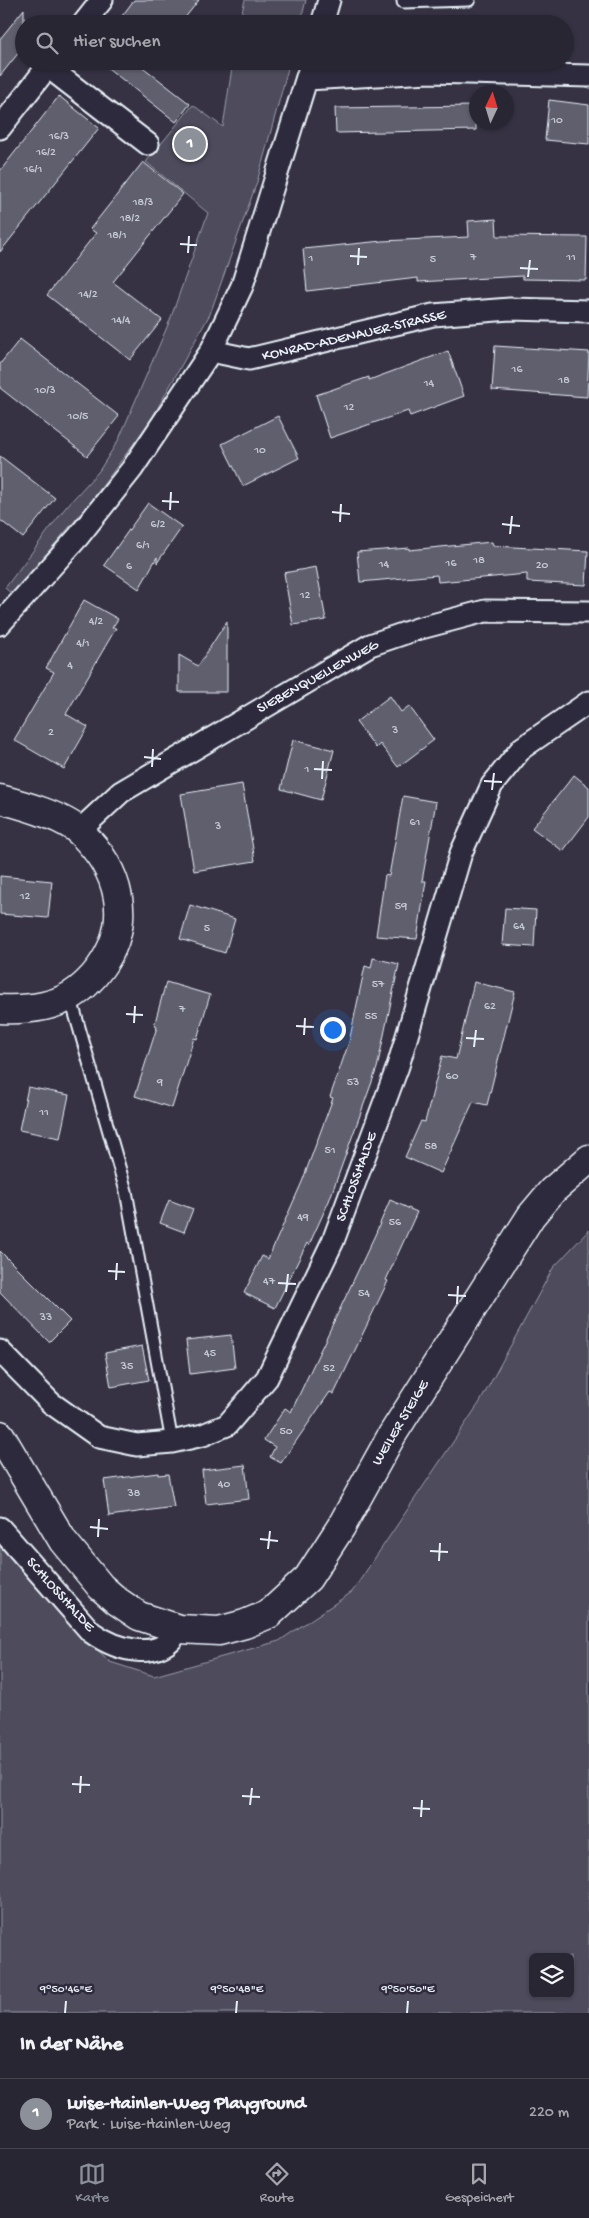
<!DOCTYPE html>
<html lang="de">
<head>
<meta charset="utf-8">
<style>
	body { margin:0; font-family:"Gochi Hand",sans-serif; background:#34323f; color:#f1f3f6 }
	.controls { position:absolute; right:15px; bottom:15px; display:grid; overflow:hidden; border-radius:8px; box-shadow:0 1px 4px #0004 }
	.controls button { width:45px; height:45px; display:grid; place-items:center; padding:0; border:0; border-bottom:1px solid #44434e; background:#282633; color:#f1f3f6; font:25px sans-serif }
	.compass { position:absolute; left:469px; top:85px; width:45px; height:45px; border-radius:50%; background:#282633; box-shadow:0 1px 4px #0004; rotate:4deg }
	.you { position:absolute; left:332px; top:1029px; width:18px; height:18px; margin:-12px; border:4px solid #fff; border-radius:50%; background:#1a73e8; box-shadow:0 0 0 8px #1a73e833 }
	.badge { display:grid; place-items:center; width:32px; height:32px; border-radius:50%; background:#8c9099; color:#fff; font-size:16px; font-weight:700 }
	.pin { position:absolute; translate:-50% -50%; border:2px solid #fff; box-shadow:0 1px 5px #0006 }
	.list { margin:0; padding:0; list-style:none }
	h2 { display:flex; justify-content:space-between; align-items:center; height:65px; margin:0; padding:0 20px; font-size:21px }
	h2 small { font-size:16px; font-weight:400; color:#a5a5ac }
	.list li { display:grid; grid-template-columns:32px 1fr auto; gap:15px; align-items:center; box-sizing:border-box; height:70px; padding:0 20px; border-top:1px solid #44434e }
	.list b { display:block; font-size:19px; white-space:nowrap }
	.list p { margin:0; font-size:16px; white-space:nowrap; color:#a5a5ac }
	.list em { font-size:16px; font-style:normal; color:#a5a5ac }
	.icon { flex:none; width:28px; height:28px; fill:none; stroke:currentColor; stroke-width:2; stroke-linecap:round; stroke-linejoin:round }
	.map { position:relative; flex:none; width:589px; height:2013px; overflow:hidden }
	.search { position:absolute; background:#282633; box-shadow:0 1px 4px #0004; left:15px; right:15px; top:15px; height:55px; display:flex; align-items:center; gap:12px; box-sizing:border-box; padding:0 18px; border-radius:28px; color:#a5a5ac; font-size:19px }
	.sheet { height:135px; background:#282633 }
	nav { display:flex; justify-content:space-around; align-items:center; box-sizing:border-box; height:70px; border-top:1px solid #44434e; background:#282633; font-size:14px; color:#a5a5ac }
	nav a { display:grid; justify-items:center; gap:2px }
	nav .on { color:#8c9099 }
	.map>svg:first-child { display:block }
</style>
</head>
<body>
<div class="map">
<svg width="589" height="2013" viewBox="0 0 589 2013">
	<rect width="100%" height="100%" fill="#363244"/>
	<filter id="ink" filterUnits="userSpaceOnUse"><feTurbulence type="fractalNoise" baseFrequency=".02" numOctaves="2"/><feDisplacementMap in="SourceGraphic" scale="10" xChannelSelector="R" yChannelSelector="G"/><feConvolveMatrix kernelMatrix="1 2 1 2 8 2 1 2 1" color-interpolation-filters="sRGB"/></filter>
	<g filter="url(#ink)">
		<path fill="#4d4b5c" stroke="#9a9eaa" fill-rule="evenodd" d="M 245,0 L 306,0 L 300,24 L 239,24 Z
			M 233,61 L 290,61 L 257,182 L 210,314 L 151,420 L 90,503 L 12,594 L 5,588 L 66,507 L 99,471 L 119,439 L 170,320 L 208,213 L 146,162 L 193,105 L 223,127 Z
			M 589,1230 L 589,2013 L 0,2013 L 0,1546 L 61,1615 L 110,1662 L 154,1676 L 279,1641 L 352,1592 L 480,1402 L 553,1268 ZM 533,1957 L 570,1957 L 570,1994 L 533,1994 Z"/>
		<path fill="#605e6e" stroke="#e8f1f8" d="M 134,0 L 199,0 L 180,24 L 116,24 Z
			M 24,9 L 24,46 L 0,76 L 0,39 Z
			M 99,61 L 135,61 L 190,104 L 176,122 Z
			M 59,96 L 99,128 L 0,252 L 0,171 Z
			M 549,100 L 589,105 L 589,144 L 545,140 Z
			M 476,106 L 476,130 L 336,133 L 335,108 Z
			M 143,162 L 183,194 L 113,282 L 162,320 L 130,360 L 47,295 L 96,233 L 90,229 Z
			M 496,219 L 497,236 L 587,237 L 586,280 L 523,279 L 523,276 L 418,282 L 418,278 L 307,291 L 303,249 L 382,241 L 469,237 L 468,221 Z
			M 20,339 L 119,416 L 87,456 L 0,388 L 0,364 Z
			M 495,346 L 589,352 L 587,397 L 492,390 Z
			M 448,351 L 464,396 L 410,416 L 408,411 L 330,438 L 316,395 L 369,377 L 369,380 Z
			M 278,416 L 299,458 L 243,486 L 222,444 Z
			M 0,456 L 55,498 L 23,538 L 0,520 Z
			M 148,503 L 182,527 L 157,563 L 157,557 L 139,589 L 104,565 Z
			M 492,542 L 493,546 L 588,551 L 586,585 L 527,582 L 527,574 L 438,582 L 437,575 L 360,582 L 357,552 L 409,548 L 409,550 Z
			M 316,567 L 326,620 L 293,625 L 284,573 Z
			M 84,600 L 118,619 L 112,628 L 116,628 L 66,714 L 88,727 L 64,769 L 14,740 L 54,672 L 46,668 Z
			M 227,621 L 227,692 L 179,692 L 179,655 L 198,666 Z
			M 390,696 L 401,712 L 409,706 L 434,740 L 398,767 L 380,744 L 376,748 L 356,722 Z
			M 293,740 L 334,750 L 321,800 L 281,789 Z
			M 574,775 L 589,787 L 589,817 L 563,851 L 532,828 Z
			M 242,784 L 255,861 L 194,871 L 181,794 Z
			M 403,796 L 436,802 L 422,881 L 426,881 L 417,939 L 376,936 L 385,875 L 389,876 Z
			M 0,876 L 52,881 L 48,918 L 0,914 Z
			M 190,905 L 235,919 L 225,953 L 180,939 Z
			M 505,908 L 536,910 L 534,947 L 502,945 Z
			M 373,958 L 399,964 L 377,1068 L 329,1201 L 309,1245 L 307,1243 L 275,1308 L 244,1293 L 262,1256 L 268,1259 L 302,1182 L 333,1098 L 330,1097 L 349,1042 L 365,966 L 371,968 Z
			M 166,982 L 210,995 L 197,1039 L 194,1038 L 172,1108 L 135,1096 L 157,1027 L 154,1026 Z
			M 474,982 L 515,992 L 487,1105 L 473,1102 L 441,1173 L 405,1157 L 421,1121 L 425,1122 L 442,1056 L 456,1059 Z
			M 28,1087 L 69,1095 L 60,1138 L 19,1130 Z
			M 169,1200 L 193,1209 L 184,1232 L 160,1223 Z
			M 390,1200 L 417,1212 L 386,1280 L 388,1281 L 334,1394 L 330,1392 L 281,1463 L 270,1457 L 275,1447 L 264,1440 L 285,1408 L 291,1412 L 375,1235 Z
			M 0,1251 L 70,1321 L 49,1342 L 0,1292 Z
			M 231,1335 L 235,1368 L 190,1374 L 186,1340 Z
			M 142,1346 L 149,1380 L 111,1387 L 105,1353 Z
			M 245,1465 L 249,1499 L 206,1504 L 202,1470 Z
			M 158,1473 L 158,1475 L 168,1474 L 174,1507 L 109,1516 L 104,1480 Z"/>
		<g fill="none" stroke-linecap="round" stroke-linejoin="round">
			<g stroke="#e8f1f8" stroke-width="15">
				<path id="service" d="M 403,0 L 403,2 L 469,0
					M 70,996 L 126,1191 L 172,1442"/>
			</g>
			<g stroke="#e8f1f8" stroke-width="25">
				<path id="minor" d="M 83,24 L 102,0
					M 322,24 L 329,0
					M 48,67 L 148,144
					M 307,79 L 429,72 L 589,76
					M 0,128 L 52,61
					M 211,351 L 249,359 L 433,315 L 510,309 L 589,311
					M 0,624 L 78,537 L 132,469 L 211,351 L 242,286 L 312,61
					M 79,831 L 121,792 L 370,645 L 417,629 L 485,611 L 589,612
					M 0,1351 L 51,1403 L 99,1437 L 137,1445 L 172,1442 L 203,1435 L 227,1425 L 267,1378 L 333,1241 L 398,1066 L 461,853 L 492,785 L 522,748 L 589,702
					M 0,1528 L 91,1632 C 116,1650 161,1664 179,1629"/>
			</g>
			<g stroke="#e8f1f8" stroke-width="31">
				<path id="tertiary" d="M 0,799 C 23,805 63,816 80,832 C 120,870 134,921 100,968 C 93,978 81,990 70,996 C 50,1008 23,1010 0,1009
					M 0,1435 L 63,1541 L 101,1587 L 117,1601 L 139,1616 L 179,1629 L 219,1631 L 245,1624 L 269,1614 L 308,1578 L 341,1527 L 392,1435 L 531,1216 L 552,1191 L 589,1159"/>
			</g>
			<use href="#service" stroke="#2f2a3d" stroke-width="11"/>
			<use href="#minor" stroke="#2f2a3d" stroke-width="21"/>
			<use href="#tertiary" stroke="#2f2a3d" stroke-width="28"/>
		</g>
	</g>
	<path fill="none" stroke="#e8f1f8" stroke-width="2" d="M 180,244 L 197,245M 188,253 L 189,236M 350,256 L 367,257M 358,265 L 359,248M 520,268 L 538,269M 528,277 L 530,260M 162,501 L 179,502M 170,510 L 171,492M 332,512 L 350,514M 340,522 L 341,504M 502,524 L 520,526M 510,534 L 512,516M 144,757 L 161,759M 152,767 L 153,749M 314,769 L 332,770M 322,779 L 323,761M 484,781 L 502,782M 492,790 L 494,773M 126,1014 L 143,1015M 134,1023 L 135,1006M 296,1026 L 314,1027M 304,1035 L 305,1018M 466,1038 L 484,1039M 474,1047 L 476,1030M 108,1271 L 125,1272M 116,1280 L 117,1263M 278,1283 L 296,1284M 286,1292 L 288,1274M 448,1295 L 466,1296M 457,1304 L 458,1286M 90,1527 L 108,1529M 98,1537 L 99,1519M 260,1539 L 278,1541M 268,1549 L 270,1531M 430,1551 L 448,1552M 439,1561 L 440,1543M 72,1784 L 90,1785M 80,1793 L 81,1776M 242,1796 L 260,1797M 250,1805 L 252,1788M 413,1808 L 430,1809M 421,1817 L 422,1800M 65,2013 L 66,2001M 236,2013 L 237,2001M 407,2013 L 408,2001"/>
	<g text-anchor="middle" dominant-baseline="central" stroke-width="5" stroke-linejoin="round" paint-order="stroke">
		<g font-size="12" fill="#c6ccd6">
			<text x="557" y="121">10</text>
			<text x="59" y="137">16/3</text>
			<text x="46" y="153">16/2</text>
			<text x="33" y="170">16/1</text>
			<text x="143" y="203">18/3</text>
			<text x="130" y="219">18/2</text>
			<text x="117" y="236">18/1</text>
			<text x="473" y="258">7</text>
			<text x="571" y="258">11</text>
			<text x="311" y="259">1</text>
			<text x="433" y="260">5</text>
			<text x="88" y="295">14/2</text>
			<text x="121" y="321">14/4</text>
			<text x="517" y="370">16</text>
			<text x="564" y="381">18</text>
			<text x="429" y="384">14</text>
			<text x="45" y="391">10/3</text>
			<text x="349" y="408">12</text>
			<text x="78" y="417">10/5</text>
			<text x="260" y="451">10</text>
			<text x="158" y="525">6/2</text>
			<text x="143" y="546">6/1</text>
			<text x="479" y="561">18</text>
			<text x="451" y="564">16</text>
			<text x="384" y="565">14</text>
			<text x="542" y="566">20</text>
			<text x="129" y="567">6</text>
			<text x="305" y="596">12</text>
			<text x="96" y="622">4/2</text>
			<text x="83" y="644">4/1</text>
			<text x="70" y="666">4</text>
			<text x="395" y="731">3</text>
			<text x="51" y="733">2</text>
			<text x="307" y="770">1</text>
			<text x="415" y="823">61</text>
			<text x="218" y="827">3</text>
			<text x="25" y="897">12</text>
			<text x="401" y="907">59</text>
			<text x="519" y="927">64</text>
			<text x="207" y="929">5</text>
			<text x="378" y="985">57</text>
			<text x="490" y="1007">62</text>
			<text x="182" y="1010">7</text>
			<text x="371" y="1017">55</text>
			<text x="452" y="1077">60</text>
			<text x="160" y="1083">9</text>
			<text x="353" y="1083">53</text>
			<text x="44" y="1113">11</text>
			<text x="431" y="1147">58</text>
			<text x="330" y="1151">51</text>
			<text x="303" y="1218">49</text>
			<text x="395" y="1223">56</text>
			<text x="269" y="1282">47</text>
			<text x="364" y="1294">54</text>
			<text x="46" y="1318">33</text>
			<text x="210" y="1354">45</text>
			<text x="127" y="1367">35</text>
			<text x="329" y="1369">52</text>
			<text x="286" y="1432">50</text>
			<text x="224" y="1485">40</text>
			<text x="134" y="1494">38</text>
		</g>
		<g font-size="15" fill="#e8f1f8" stroke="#2f2a3d">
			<text transform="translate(354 336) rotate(-13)">KONRAD-ADENAUER-STRASSE</text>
			<text transform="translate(318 677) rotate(-29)">SIEBENQUELLENWEG</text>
			<text transform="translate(357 1177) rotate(-70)">SCHLOSSHALDE</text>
			<text transform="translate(401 1423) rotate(-59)">WEILER STEIGE</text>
			<text transform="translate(60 1595) rotate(48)">SCHLOSSHALDE</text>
		</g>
	</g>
	<g font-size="12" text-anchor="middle" fill="#e8f1f8" stroke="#2f2a3d" stroke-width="5" stroke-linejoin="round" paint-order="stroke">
		<text x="66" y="1992">9°50'46"E</text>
		<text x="237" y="1992">9°50'48"E</text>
		<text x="408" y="1992">9°50'50"E</text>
	</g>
</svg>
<div class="controls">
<button><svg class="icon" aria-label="layers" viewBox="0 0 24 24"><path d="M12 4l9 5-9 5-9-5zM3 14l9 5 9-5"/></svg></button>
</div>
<svg class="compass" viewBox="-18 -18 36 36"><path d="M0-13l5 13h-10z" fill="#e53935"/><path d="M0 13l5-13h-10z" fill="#a5a5ac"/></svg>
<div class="you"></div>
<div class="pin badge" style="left:190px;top:144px">1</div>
<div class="search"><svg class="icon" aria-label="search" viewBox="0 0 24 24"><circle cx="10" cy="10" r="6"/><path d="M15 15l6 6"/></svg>Hier suchen</div>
</div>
<section class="sheet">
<h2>In der Nähe<small></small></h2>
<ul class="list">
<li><span class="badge">1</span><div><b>Luise-Hainlen-Weg Playground</b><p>Park · Luise-Hainlen-Weg</p></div><em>220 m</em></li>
</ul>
</section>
<nav>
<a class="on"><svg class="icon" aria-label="map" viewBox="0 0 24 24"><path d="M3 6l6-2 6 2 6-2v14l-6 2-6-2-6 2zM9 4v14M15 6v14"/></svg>Karte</a>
<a><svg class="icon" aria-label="directions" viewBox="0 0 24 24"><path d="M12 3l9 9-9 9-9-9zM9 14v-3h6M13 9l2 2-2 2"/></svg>Route</a>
<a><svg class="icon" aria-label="saved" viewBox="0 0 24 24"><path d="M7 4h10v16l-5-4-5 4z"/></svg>Gespeichert</a>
</nav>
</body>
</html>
